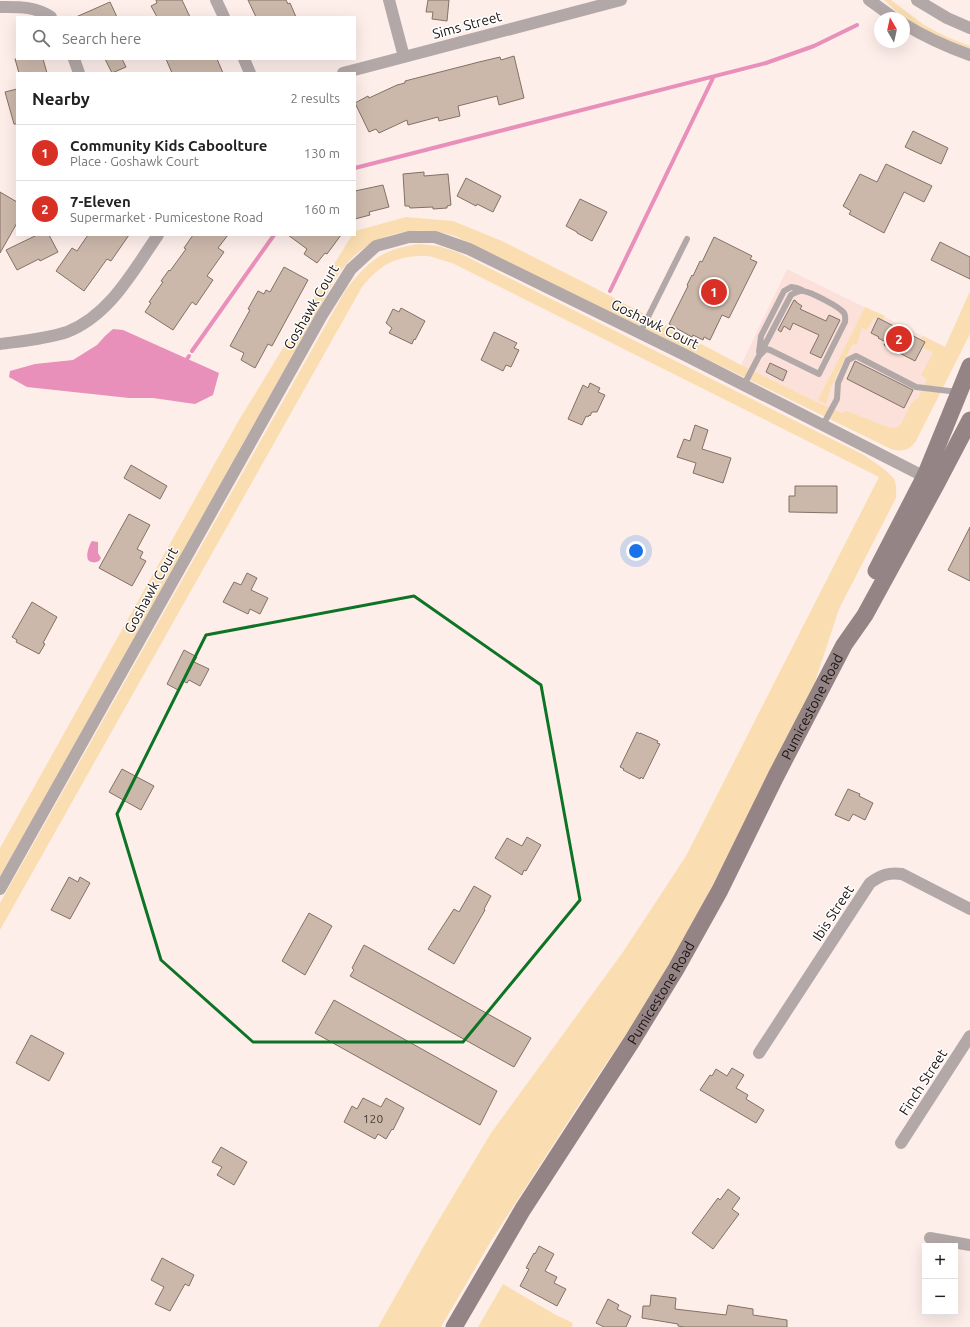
<!DOCTYPE html>
<html lang="en">
<head>
<meta charset="utf-8">
<style>
	body { margin:0; font-family:Ubuntu,sans-serif; background:#f6f6f6; color:#222 }
	.controls { position:absolute; right:12px; bottom:12px; display:grid; overflow:hidden; border-radius:0px; box-shadow:0 4px 16px #0002 }
	.controls button { width:36px; height:36px; display:grid; place-items:center; padding:0; border:0; border-bottom:1px solid #e0e0e0; background:#fff; color:#222; font:20px sans-serif }
	.compass { position:absolute; left:874px; top:12px; width:36px; height:36px; border-radius:50%; background:#fff; box-shadow:0 4px 16px #0002; rotate:351deg }
	.you { position:absolute; left:636px; top:551px; width:14px; height:14px; margin:-10px; border:3px solid #fff; border-radius:50%; background:#1a73e8; box-shadow:0 0 0 6px #1a73e833 }
	.badge { display:grid; place-items:center; width:26px; height:26px; border-radius:50%; background:#d93025; color:#fff; font-size:13px; font-weight:700 }
	.pin { position:absolute; translate:-50% -50%; border:2px solid #fff; box-shadow:0 1px 4px #0006 }
	.list { margin:0; padding:0; list-style:none }
	h2 { display:flex; justify-content:space-between; align-items:center; height:52px; margin:0; padding:0 16px; font-size:17px }
	h2 small { font-size:13px; font-weight:400; color:#767676 }
	.list li { display:grid; grid-template-columns:26px 1fr auto; gap:12px; align-items:center; box-sizing:border-box; height:56px; padding:0 16px; border-top:1px solid #e0e0e0 }
	.list b { display:block; font-size:15px; white-space:nowrap }
	.list p { margin:0; font-size:13px; white-space:nowrap; color:#767676 }
	.list em { font-size:13px; font-style:normal; color:#767676 }
	.icon { flex:none; width:22px; height:22px; fill:none; stroke:currentColor; stroke-width:2; stroke-linecap:round; stroke-linejoin:round }
	.map { position:relative; flex:none; width:970px; height:1327px; overflow:hidden }
	.search { position:absolute; background:#fff; box-shadow:0 4px 16px #0002; left:16px; top:16px; width:340px; height:44px; display:flex; align-items:center; gap:10px; box-sizing:border-box; padding:0 14px; border-radius:0px; color:#767676; font-size:15px }
	.panel { position:absolute; background:#fff; box-shadow:0 4px 16px #0002; left:16px; top:72px; width:340px; height:164px; border-radius:0px }
	.map>svg:first-child { display:block }
</style>
</head>
<body>
<div class="map">
<svg width="970" height="1327" viewBox="0 0 970 1327">
	<rect width="100%" height="100%" fill="#fdeeea"/>
	<path fill="#fce1da" d="M 787,269 L 945,347 L 928,379 L 901,430 L 868,424 L 817,402 L 741,365 Z"/>
	<path fill="#fadeb2" d="M 884,0 L 891,0 L 924,25 L 947,37 L 970,46 L 970,50 L 946,42 L 904,18 Z
		M 406,217 L 453,221 L 502,241 L 595,288 L 741,365 L 817,402 L 842,413 L 847,411 L 890,428 L 897,427 L 901,424 L 912,402 L 918,398 L 927,379 L 921,375 L 933,353 L 922,347 L 925,342 L 920,339 L 923,336 L 945,347 L 970,291 L 970,334 L 916,441 C 908,451 905,451 893,450 L 455,236 C 409,222 362,236 336,278 L 0,877 L 0,848 L 239,420 L 352,235 L 355,235 L 355,231 Z
		M 420,244 L 438,246 L 457,252 L 864,455 C 872,461 889,471 894,479 C 897,485 896,492 896,498 L 839,609 L 814,685 L 726,859 L 681,945 L 634,1022 L 591,1086 L 491,1241 L 441,1327 L 378,1327 L 434,1228 L 491,1133 L 623,952 L 686,856 L 879,477 L 452,263 C 444,261 435,257 427,256 C 398,255 380,264 362,287 L 0,930 L 0,903 L 345,291 C 367,262 383,248 420,244 Z
		M 865,307 L 885,316 L 883,320 L 874,318 L 867,330 L 862,328 L 857,344 L 852,345 L 831,387 L 826,404 L 818,400 Z
		M 503,1284 L 556,1315 L 573,1323 L 572,1327 L 478,1327 Z"/>
	<path fill="#e88fba" d="M 113,329 L 123,330 L 219,373 L 213,395 L 195,404 L 153,398 L 129,398 L 27,387 L 9,377 L 10,371 L 35,364 L 73,360 L 97,345 L 105,336 Z
		M 92,541 L 98,542 L 98,553 L 101,558 L 99,561 C 97,562 94,563 92,562 C 83,561 89,545 92,541 Z"/>
	<g fill="none" stroke-linecap="round" stroke-linejoin="round">
		<path stroke="#e88fba" stroke-width="4" d="M 355,168 L 766,63 L 814,46 L 857,25
			M 610,291 L 713,78
			M 192,351 L 274,235
			M 187,359 L 189,356"/>
	</g>
	<path fill="#ccb8ab" stroke="#837165" d="M 156,0 L 182,0 L 190,17 L 157,17 L 151,6 L 157,3 Z
		M 248,0 L 286,0 L 288,4 L 290,3 L 296,17 L 256,17 Z
		M 428,0 L 449,0 L 447,21 L 432,19 L 433,12 L 426,12 Z
		M 110,2 L 117,17 L 76,17 Z
		M 514,56 L 524,98 L 499,105 L 497,96 L 458,106 L 460,116 L 439,121 L 438,117 L 408,125 L 407,120 L 379,133 L 376,129 L 369,132 L 355,103 L 368,96 L 369,98 L 397,85 L 405,83 L 405,81 L 479,62 L 500,57 L 501,60 Z
		M 15,59 L 43,59 L 47,73 L 19,73 Z
		M 105,59 L 122,59 L 126,67 L 112,73 Z
		M 166,59 L 217,59 L 223,73 L 172,73 Z
		M 17,89 L 17,124 L 14,124 L 5,92 Z
		M 913,131 L 948,148 L 941,164 L 905,147 Z
		M 886,164 L 932,186 L 924,202 L 904,192 L 884,233 L 849,214 L 851,211 L 843,206 L 860,174 L 877,182 Z
		M 424,172 L 424,176 L 448,174 L 451,205 L 447,206 L 447,208 L 433,209 L 433,207 L 410,208 L 409,206 L 405,206 L 403,174 Z
		M 466,178 L 501,196 L 493,212 L 477,204 L 476,206 L 457,196 Z
		M 383,185 L 389,207 L 369,212 L 370,215 L 355,219 L 355,191 Z
		M 0,192 L 17,202 L 17,223 L 0,253 Z
		M 580,199 L 607,212 L 592,241 L 577,233 L 577,232 L 566,226 Z
		M 37,235 L 49,235 L 58,252 L 40,261 L 39,259 L 17,270 L 6,250 Z
		M 88,235 L 129,235 L 111,261 L 107,259 L 84,291 L 56,271 L 72,248 L 77,251 Z
		M 193,235 L 228,235 L 218,248 L 224,252 L 207,276 L 213,280 L 196,305 L 192,302 L 173,330 L 145,312 L 151,303 L 149,302 L 163,282 L 161,281 L 169,270 L 170,271 L 186,249 L 184,248 Z
		M 288,235 L 341,235 L 327,254 L 325,253 L 317,263 L 304,254 L 307,249 Z
		M 714,237 L 752,256 L 750,259 L 757,262 L 729,318 L 722,315 L 710,340 L 704,337 L 703,340 L 693,335 L 692,337 L 669,324 L 688,286 L 687,285 L 692,275 L 693,276 L 700,261 L 702,262 Z
		M 940,242 L 970,257 L 970,279 L 931,260 Z
		M 284,267 L 308,280 L 272,346 L 268,344 L 255,368 L 241,360 L 244,353 L 230,346 L 250,310 L 248,309 L 258,291 L 264,294 L 266,290 L 270,292 Z
		M 794,300 L 796,301 L 796,302 L 802,306 L 800,309 L 826,321 L 829,315 L 840,320 L 821,358 L 810,353 L 819,335 L 793,323 L 790,330 L 784,326 L 781,332 L 778,330 Z
		M 401,308 L 425,321 L 415,340 L 414,339 L 412,344 L 389,333 L 392,328 L 386,323 L 393,309 L 399,312 Z
		M 878,318 L 925,342 L 915,361 L 884,345 L 886,342 L 878,338 L 879,337 L 871,333 Z
		M 494,332 L 517,343 L 514,348 L 519,350 L 511,367 L 506,365 L 503,371 L 481,360 Z
		M 855,361 L 913,390 L 904,408 L 847,379 Z
		M 770,363 L 787,371 L 783,381 L 766,372 Z
		M 590,383 L 600,388 L 598,392 L 605,395 L 597,412 L 592,412 L 590,416 L 589,415 L 588,417 L 586,416 L 582,425 L 568,419 L 583,385 L 588,388 Z
		M 695,425 L 708,430 L 702,449 L 731,458 L 723,483 L 693,473 L 696,463 L 677,457 L 684,439 L 690,441 Z
		M 131,465 L 167,486 L 160,499 L 124,478 Z
		M 795,486 L 837,486 L 837,513 L 789,512 L 789,496 L 795,496 Z
		M 129,514 L 150,525 L 137,549 L 143,552 L 140,558 L 146,561 L 132,586 L 99,568 Z
		M 970,527 L 970,581 L 948,570 Z
		M 247,573 L 257,578 L 251,590 L 268,598 L 260,614 L 250,609 L 248,614 L 223,602 L 234,582 L 241,585 Z
		M 32,602 L 57,617 L 43,643 L 45,644 L 39,654 L 16,642 L 17,640 L 12,637 Z
		M 184,650 L 197,657 L 194,662 L 209,669 L 200,686 L 189,680 L 187,683 L 183,681 L 178,690 L 167,684 Z
		M 637,732 L 640,734 L 640,733 L 658,741 L 657,743 L 660,744 L 643,779 L 641,777 L 640,779 L 623,770 L 624,769 L 620,767 Z
		M 122,769 L 154,786 L 141,810 L 109,792 Z
		M 848,789 L 860,794 L 859,796 L 873,803 L 865,820 L 853,814 L 849,821 L 835,815 Z
		M 527,837 L 541,845 L 526,871 L 524,870 L 522,875 L 495,858 L 507,838 L 522,846 Z
		M 69,877 L 78,882 L 80,877 L 90,883 L 70,919 L 51,910 Z
		M 474,886 L 491,896 L 484,909 L 485,910 L 454,964 L 428,949 L 454,909 L 459,912 Z
		M 309,913 L 332,926 L 305,975 L 282,961 Z
		M 364,945 L 531,1038 L 514,1067 L 350,976 L 354,970 L 352,968 Z
		M 334,1000 L 497,1091 L 480,1125 L 315,1033 Z
		M 31,1035 L 64,1053 L 49,1081 L 16,1063 Z
		M 732,1068 L 744,1075 L 736,1088 L 748,1095 L 746,1099 L 764,1110 L 756,1123 L 700,1090 L 710,1075 L 712,1076 L 716,1069 L 727,1076 Z
		M 363,1098 L 381,1107 L 386,1098 L 404,1108 L 393,1130 L 392,1129 L 386,1139 L 378,1134 L 375,1139 L 344,1122 L 352,1106 L 357,1109 Z
		M 221,1147 L 247,1162 L 234,1185 L 217,1175 L 222,1167 L 212,1162 Z
		M 728,1189 L 740,1198 L 732,1209 L 739,1214 L 713,1249 L 692,1233 L 718,1198 L 720,1200 Z
		M 539,1246 L 554,1254 L 545,1271 L 557,1277 L 554,1283 L 566,1289 L 557,1306 L 520,1286 L 529,1269 L 526,1268 L 534,1253 L 535,1254 Z
		M 162,1258 L 194,1275 L 189,1286 L 185,1284 L 170,1311 L 155,1304 L 164,1287 L 151,1280 Z
		M 651,1295 L 676,1298 L 675,1309 L 726,1315 L 728,1305 L 753,1309 L 753,1315 L 787,1320 L 787,1327 L 684,1327 L 678,1326 L 678,1324 L 642,1318 L 643,1306 L 650,1306 Z
		M 608,1299 L 619,1305 L 617,1309 L 631,1316 L 626,1327 L 604,1327 L 596,1323 Z"/>
	<g fill="none" stroke-linecap="round" stroke-linejoin="round">
		<path stroke="#b3a8a8" stroke-width="6" d="M 640,333 L 687,239
			M 759,352 L 761,336 L 784,291 L 791,287 L 797,288 L 802,290
			M 744,385 L 759,356 L 766,349 L 770,350 L 819,374 L 845,322 C 845,319 846,316 844,313 C 840,307 811,292 803,291 C 799,290 795,293 791,295 L 759,356
			M 823,425 L 837,399 L 838,383 L 848,360 L 856,356 L 916,387 L 958,392"/>
		<path stroke="#b3a8a8" stroke-width="12" d="M 216,0 L 224,17
			M 389,0 L 404,57
			M 869,0 L 894,18
			M 917,0 L 947,18 L 970,28
			M 0,7 C 18,7 35,6 51,17
			M 904,24 C 925,37 947,47 970,55
			M 74,59 L 79,73
			M 244,59 L 250,73
			M 343,73 L 621,0
			M 0,344 C 22,341 46,339 67,332 C 110,315 133,271 158,235
			M 0,889 L 322,315 L 351,269 L 376,246 L 409,237 L 435,237 L 469,249 L 683,354 L 931,480
			M 759,1053 L 870,883 C 881,875 889,872 902,874 L 970,909
			M 901,1143 L 970,1036
			M 930,1238 L 970,1245"/>
		<g stroke="#948485" stroke-width="17">
			<path d="M 876,571 L 925,476 L 970,366"/>
			<path id="s1" d="M 454,1327 L 523,1209 L 632,1041 L 676,969 L 720,890 L 776,776 L 844,645 L 865,615 L 937,483 L 970,420"/>
		</g>
	</g>
	<path fill="none" stroke="#0d7425" stroke-width="3" stroke-linejoin="round" d="M 414,596 L 541,685 L 580,900 L 463,1042 L 253,1042 L 161,960 L 117,814 L 206,635 Z"/>
	<g text-anchor="middle" dominant-baseline="central" stroke-width="3" stroke-linejoin="round" paint-order="stroke">
		<g font-size="12" fill="#483d38">
			<text x="373" y="1118">120</text>
		</g>
		<g font-size="14" fill="#1c1412" stroke="#fff">
			<text transform="translate(467 25) rotate(-15)">Sims Street</text>
			<text transform="translate(311 307) rotate(-60)">Goshawk Court</text>
			<text transform="translate(655 324) rotate(26)">Goshawk Court</text>
			<text transform="translate(151 590) rotate(-61)">Goshawk Court</text>
			<text stroke="none"><textPath href="#s1" startOffset="717">Pumicestone Road</textPath></text>
			<text transform="translate(833 913) rotate(-57)">Ibis Street</text>
			<text stroke="none"><textPath href="#s1" startOffset="393">Pumicestone Road</textPath></text>
			<text transform="translate(923 1082) rotate(-57)">Finch Street</text>
		</g>
	</g>
</svg>
<div class="controls">
<button>+</button>
<button>−</button>
</div>
<svg class="compass" viewBox="-18 -18 36 36"><path d="M0-13l5 13h-10z" fill="#e53935"/><path d="M0 13l5-13h-10z" fill="#767676"/></svg>
<div class="you"></div>
<div class="pin badge" style="left:714px;top:292px">1</div>
<div class="pin badge" style="left:899px;top:339px">2</div>
<div class="search"><svg class="icon" aria-label="search" viewBox="0 0 24 24"><circle cx="10" cy="10" r="6"/><path d="M15 15l6 6"/></svg>Search here</div>
<section class="panel">
<h2>Nearby<small>2 results</small></h2>
<ul class="list">
<li><span class="badge">1</span><div><b>Community Kids Caboolture</b><p>Place · Goshawk Court</p></div><em>130 m</em></li>
<li><span class="badge">2</span><div><b>7-Eleven</b><p>Supermarket · Pumicestone Road</p></div><em>160 m</em></li>
</ul>
</section>
</div>
</body>
</html>
